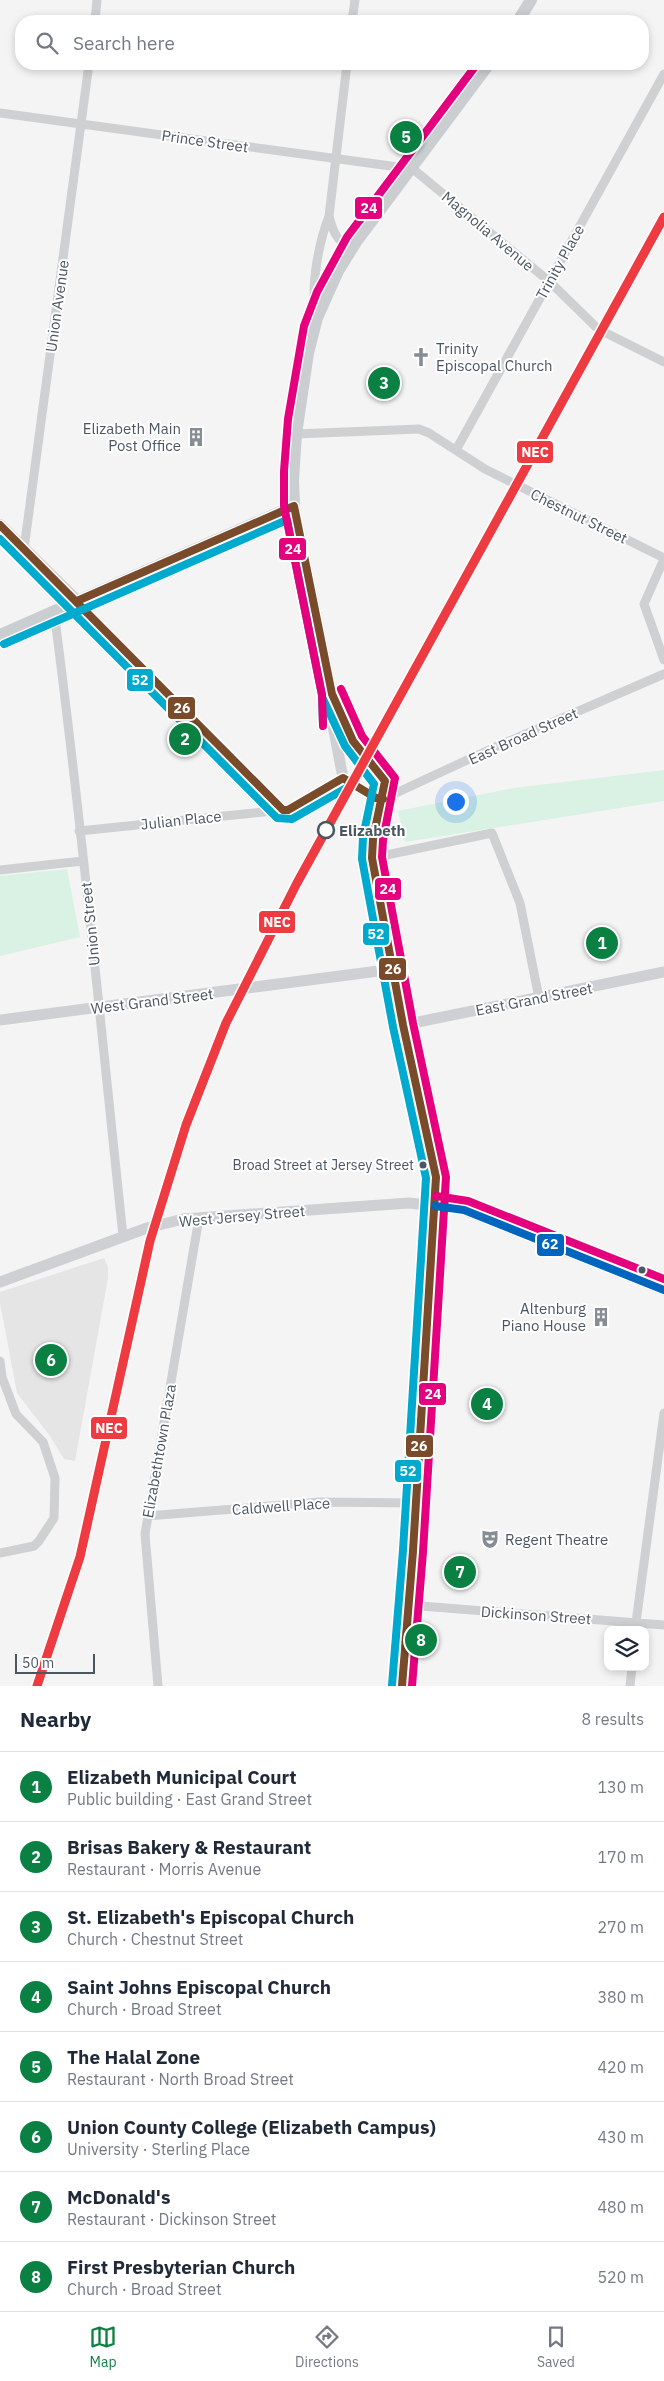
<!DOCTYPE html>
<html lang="en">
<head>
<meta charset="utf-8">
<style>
	body { margin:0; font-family:"IBM Plex Sans",sans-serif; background:#f6f6f7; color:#1f2937 }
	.controls { position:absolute; right:15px; bottom:15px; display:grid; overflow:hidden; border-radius:10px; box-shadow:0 2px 8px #0003 }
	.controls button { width:45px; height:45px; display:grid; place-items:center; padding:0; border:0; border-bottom:1px solid #e0e1e3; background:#fff; color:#1f2937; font:25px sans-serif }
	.scale { position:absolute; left:15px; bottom:12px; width:80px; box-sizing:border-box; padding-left:5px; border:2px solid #4a5661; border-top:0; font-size:14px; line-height:18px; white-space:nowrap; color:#4a5661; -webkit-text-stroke:4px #fff; paint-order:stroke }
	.you { position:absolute; left:455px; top:801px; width:18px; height:18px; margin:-12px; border:4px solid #fff; border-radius:50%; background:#1a73e8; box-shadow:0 0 0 8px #1a73e833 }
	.badge { display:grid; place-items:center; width:32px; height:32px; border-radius:50%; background:#0b8043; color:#fff; font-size:16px; font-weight:700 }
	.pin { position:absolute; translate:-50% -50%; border:2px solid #fff; box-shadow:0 1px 5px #0006 }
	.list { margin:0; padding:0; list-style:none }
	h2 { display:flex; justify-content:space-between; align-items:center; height:65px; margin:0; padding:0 20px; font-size:21px }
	h2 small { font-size:16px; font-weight:400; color:#747a83 }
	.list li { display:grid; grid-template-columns:32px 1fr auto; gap:15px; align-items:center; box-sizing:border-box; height:70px; padding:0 20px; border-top:1px solid #e0e1e3 }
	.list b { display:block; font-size:19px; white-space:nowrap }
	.list p { margin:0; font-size:16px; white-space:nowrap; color:#747a83 }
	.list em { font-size:16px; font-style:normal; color:#747a83 }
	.icon { flex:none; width:28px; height:28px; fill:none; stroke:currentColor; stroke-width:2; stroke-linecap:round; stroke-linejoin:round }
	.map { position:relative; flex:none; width:664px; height:1686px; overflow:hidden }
	.search { position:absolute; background:#fff; box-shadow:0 2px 8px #0003; left:15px; right:15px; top:15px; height:55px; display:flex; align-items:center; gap:12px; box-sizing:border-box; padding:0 18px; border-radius:20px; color:#747a83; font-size:19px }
	.sheet { height:625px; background:#fff }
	nav { display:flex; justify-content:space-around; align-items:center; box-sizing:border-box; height:70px; border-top:1px solid #e0e1e3; background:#fff; font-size:14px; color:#747a83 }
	nav a { display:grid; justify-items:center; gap:2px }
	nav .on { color:#0b8043 }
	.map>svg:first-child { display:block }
</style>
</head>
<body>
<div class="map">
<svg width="664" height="1686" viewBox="0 0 664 1686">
	<rect width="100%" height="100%" fill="#f4f4f4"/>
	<path fill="#e6e5e6" d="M 104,1258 L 108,1267 L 108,1278 L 75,1461 L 64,1459 L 50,1436 L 17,1393 L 0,1303 L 0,1292 Z"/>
	<path fill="#d9f2e3" d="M 664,770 L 664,801 L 405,842 L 398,811 L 514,788 Z
		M 67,869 L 80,937 L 0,956 L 0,876 Z"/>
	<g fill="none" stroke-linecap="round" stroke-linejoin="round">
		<path stroke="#d2d4d7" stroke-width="11" stroke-dasharray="11 5.5" stroke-linecap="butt" d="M 360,752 L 385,781
			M 346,780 L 376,798
			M 372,844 L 379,813"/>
		<path stroke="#ced0d2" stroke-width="9" d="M 95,21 L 97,0
			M 352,21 L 355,0
			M 0,113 L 413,169 L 550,282 L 598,329 L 664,362
			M 329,216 C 333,232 337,241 351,249
			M 317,318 C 309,290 319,242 329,216 L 347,64
			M 296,434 L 419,429 L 429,433 L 485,469 L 664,558
			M 456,450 L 664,74
			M 24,549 L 89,64
			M 664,559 L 644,604 L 664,660
			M 77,601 L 283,810 L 288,810 L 343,778
			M 54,611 C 81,819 101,1028 123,1236
			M 383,799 L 491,749 L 664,674
			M 79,831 L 283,810
			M 372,858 L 492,833 L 520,903 L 539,998
			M 0,870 L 83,861
			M 0,1361 L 2,1377 L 16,1414 L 43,1442 L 55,1478 L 54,1518 L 39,1541 L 34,1546 L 0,1553
			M 147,1516 L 320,1502 L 416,1503
			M 408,1605 L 664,1625
			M 635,1630 L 664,1413
			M 158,1686 L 145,1534 L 199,1218
			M 630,1686 L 632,1667"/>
		<path stroke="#ced0d4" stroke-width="11" d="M 294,506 L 332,694 L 331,715 L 343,778 L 346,780
			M 333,696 L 360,752
			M 379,813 L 385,781
			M 372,844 L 372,858 L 403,1025 L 436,1177 L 413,1551 L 402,1686
			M 0,1020 L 394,969
			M 403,1025 L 664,972
			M 0,1282 L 147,1228 L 183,1219 L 409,1203 L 435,1206 L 464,1210 L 664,1290"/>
		<path stroke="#caced1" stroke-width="12" d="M 518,21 L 531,0
			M 0,525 L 77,601
			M 0,635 L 294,506 L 293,480 L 296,434 L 308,353 L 317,318 L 338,271 L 356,242 L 489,64"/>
		<g stroke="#fff" stroke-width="11">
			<path id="bus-1" d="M 0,525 L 283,810 L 288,810 L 343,778 L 376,798 L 383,799
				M 77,601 L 294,506 L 332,694 L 353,741 L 385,781 L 373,839 L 372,858 L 403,1025 L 436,1177 L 413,1551 L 402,1686"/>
		</g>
		<g stroke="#fff" stroke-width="11">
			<path id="bus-2" d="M 0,539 L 277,818 L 292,819 L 348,787
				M 4,644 L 287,520 L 322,695 L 323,724
				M 323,699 L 345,746 L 374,784 L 363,837 L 362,859 L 393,1027 L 426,1178 L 403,1550 L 392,1685"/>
		</g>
		<g stroke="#fff" stroke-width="11">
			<path id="bus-3" d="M 341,689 L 362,736 L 395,778 L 383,840 L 382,857 L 413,1023 L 446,1177 L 423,1552 L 412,1686
				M 323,726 L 322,695 L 284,506 L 284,471 L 288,419 L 304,326 L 317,292 L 347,237 L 477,64
				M 436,1196 L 468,1201 L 664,1279"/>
		</g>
		<g stroke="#fff" stroke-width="11">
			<path id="bus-4" d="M 435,1206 L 464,1210 L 664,1290"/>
		</g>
		<use href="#bus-1" stroke="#7a4b2a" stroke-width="8"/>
		<use href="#bus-2" stroke="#00a9ce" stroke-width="8"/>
		<use href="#bus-3" stroke="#e5007d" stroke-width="8"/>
		<use href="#bus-4" stroke="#0065bd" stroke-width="8"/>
		<g stroke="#fff" stroke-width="12">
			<path id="rail-1" d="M 37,1686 L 80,1557 L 150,1241 L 186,1125 L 226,1023 L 297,883 L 664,217"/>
		</g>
		<use href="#rail-1" stroke="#ee3a41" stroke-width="9"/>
	</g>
	<defs>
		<g id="church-bare" transform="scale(1.5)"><path d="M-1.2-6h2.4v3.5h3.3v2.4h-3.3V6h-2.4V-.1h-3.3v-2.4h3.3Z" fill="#868d94" stroke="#fff" stroke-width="2.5" paint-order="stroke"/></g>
		<g id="building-bare" transform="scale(1.5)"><path d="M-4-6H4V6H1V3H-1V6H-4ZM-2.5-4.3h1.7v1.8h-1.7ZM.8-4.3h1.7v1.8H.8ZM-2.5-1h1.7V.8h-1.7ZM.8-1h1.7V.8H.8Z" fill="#868d94" stroke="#fff" stroke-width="2.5" paint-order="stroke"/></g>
		<g id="theatre-bare" transform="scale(1.5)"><path d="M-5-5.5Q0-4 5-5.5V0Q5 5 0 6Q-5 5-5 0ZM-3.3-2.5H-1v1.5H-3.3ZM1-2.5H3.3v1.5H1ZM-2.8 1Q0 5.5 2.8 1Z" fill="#868d94" stroke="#fff" stroke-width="2.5" paint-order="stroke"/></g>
	</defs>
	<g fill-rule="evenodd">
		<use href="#church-bare" x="421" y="357"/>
		<use href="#building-bare" x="196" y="437"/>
		<use href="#building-bare" x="601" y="1317"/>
		<use href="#theatre-bare" x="490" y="1539"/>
	</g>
	<circle fill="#fff" stroke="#4a5661" stroke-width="2.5" cx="326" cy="830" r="8"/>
	<g fill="#4a5661" stroke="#fff" stroke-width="2">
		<circle cx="423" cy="1165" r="4.5"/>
		<circle cx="642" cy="1270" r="4.5"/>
	</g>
	<g text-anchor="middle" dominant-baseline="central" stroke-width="4" stroke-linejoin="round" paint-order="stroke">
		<g font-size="14" fill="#4a5661" stroke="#fff" text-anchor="end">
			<text x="414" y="1165">Broad Street at Jersey Street</text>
		</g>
		<g font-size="15" fill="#4a5661" stroke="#fff">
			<text transform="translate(205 141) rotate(8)">Prince Street</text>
			<text transform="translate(488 231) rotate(40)">Magnolia Avenue</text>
			<text transform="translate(560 262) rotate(-61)">Trinity Place</text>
			<text transform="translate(57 306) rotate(-82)">Union Avenue</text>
			<text transform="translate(579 516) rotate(26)">Chestnut Street</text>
			<text transform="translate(523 736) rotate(-24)">East Broad Street</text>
			<text transform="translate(181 820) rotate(-6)">Julian Place</text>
			<text transform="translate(90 924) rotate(-96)">Union Street</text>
			<text transform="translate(534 999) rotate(-11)">East Grand Street</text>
			<text transform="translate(152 1001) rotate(-7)">West Grand Street</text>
			<text transform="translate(242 1216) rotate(-5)">West Jersey Street</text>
			<text transform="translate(159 1451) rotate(-80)">Elizabethtown Plaza</text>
			<text transform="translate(281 1506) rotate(-4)">Caldwell Place</text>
			<text transform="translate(536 1615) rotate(4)">Dickinson Street</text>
		</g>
		<g font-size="15" fill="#4a5661" stroke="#fff" text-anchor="start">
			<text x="436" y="348">Trinity<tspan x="436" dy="17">Episcopal Church</tspan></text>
			<text x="181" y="428" text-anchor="end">Elizabeth Main<tspan x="181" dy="17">Post Office</tspan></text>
			<text x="586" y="1308" text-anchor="end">Altenburg<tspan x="586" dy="17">Piano House</tspan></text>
			<text x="505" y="1539">Regent Theatre</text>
		</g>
		<g font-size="15" font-weight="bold" fill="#4a5661" stroke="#fff" text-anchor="start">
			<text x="339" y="830">Elizabeth</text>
		</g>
	</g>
	<g stroke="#fff" stroke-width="2">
		<rect x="354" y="196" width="29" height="24" rx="5" fill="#e5007d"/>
		<rect x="516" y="440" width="38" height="24" rx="5" fill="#ee3a41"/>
		<rect x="278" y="537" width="29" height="24" rx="5" fill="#e5007d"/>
		<rect x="126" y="668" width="28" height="24" rx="5" fill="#00a9ce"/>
		<rect x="167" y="696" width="29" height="24" rx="5" fill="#7a4b2a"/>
		<rect x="374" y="877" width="28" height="24" rx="5" fill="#e5007d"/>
		<rect x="258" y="910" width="38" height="24" rx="5" fill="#ee3a41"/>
		<rect x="362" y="922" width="28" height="24" rx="5" fill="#00a9ce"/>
		<rect x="378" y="957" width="29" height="24" rx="5" fill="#7a4b2a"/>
		<rect x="536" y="1233" width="29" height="24" rx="5" fill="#0065bd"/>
		<rect x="418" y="1382" width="29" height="24" rx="5" fill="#e5007d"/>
		<rect x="90" y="1416" width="38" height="24" rx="5" fill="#ee3a41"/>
		<rect x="405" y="1434" width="29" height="24" rx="5" fill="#7a4b2a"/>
		<rect x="394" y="1459" width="28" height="24" rx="5" fill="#00a9ce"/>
	</g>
	<g font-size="14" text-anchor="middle" font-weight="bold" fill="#fff">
		<text x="369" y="213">24</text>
		<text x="535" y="457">NEC</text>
		<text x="293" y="554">24</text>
		<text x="140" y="685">52</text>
		<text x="182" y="713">26</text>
		<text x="388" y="894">24</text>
		<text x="277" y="927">NEC</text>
		<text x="376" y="939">52</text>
		<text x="393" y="974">26</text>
		<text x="550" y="1249">62</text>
		<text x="433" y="1399">24</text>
		<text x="109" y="1433">NEC</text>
		<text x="419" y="1451">26</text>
		<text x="408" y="1476">52</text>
	</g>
</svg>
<div class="controls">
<button><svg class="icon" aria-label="layers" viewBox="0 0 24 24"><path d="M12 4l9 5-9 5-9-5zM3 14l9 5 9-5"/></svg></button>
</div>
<div class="scale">50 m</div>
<div class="you"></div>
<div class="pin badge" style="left:602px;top:943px">1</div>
<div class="pin badge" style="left:185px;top:739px">2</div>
<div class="pin badge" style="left:384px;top:383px">3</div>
<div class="pin badge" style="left:487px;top:1404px">4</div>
<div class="pin badge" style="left:406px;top:137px">5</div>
<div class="pin badge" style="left:51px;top:1360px">6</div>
<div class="pin badge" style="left:460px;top:1572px">7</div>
<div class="pin badge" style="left:421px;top:1640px">8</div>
<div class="search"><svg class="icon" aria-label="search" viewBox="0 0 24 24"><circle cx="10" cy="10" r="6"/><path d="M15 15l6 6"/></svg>Search here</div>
</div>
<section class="sheet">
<h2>Nearby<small>8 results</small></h2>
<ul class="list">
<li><span class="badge">1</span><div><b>Elizabeth Municipal Court</b><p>Public building · East Grand Street</p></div><em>130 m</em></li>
<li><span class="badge">2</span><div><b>Brisas Bakery &amp; Restaurant</b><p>Restaurant · Morris Avenue</p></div><em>170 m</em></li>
<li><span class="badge">3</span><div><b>St. Elizabeth's Episcopal Church</b><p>Church · Chestnut Street</p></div><em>270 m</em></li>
<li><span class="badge">4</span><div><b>Saint Johns Episcopal Church</b><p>Church · Broad Street</p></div><em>380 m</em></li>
<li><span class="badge">5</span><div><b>The Halal Zone</b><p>Restaurant · North Broad Street</p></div><em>420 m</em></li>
<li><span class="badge">6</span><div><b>Union County College (Elizabeth Campus)</b><p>University · Sterling Place</p></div><em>430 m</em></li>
<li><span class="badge">7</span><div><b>McDonald's</b><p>Restaurant · Dickinson Street</p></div><em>480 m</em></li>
<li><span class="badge">8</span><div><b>First Presbyterian Church</b><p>Church · Broad Street</p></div><em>520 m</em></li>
</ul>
</section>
<nav>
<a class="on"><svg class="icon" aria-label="map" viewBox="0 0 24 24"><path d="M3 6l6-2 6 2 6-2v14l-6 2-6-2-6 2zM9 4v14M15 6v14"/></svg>Map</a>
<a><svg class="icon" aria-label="directions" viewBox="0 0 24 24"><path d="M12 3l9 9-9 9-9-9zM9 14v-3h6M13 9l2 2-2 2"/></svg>Directions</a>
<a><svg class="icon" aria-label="saved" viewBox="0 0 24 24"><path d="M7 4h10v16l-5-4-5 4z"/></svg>Saved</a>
</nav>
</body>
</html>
